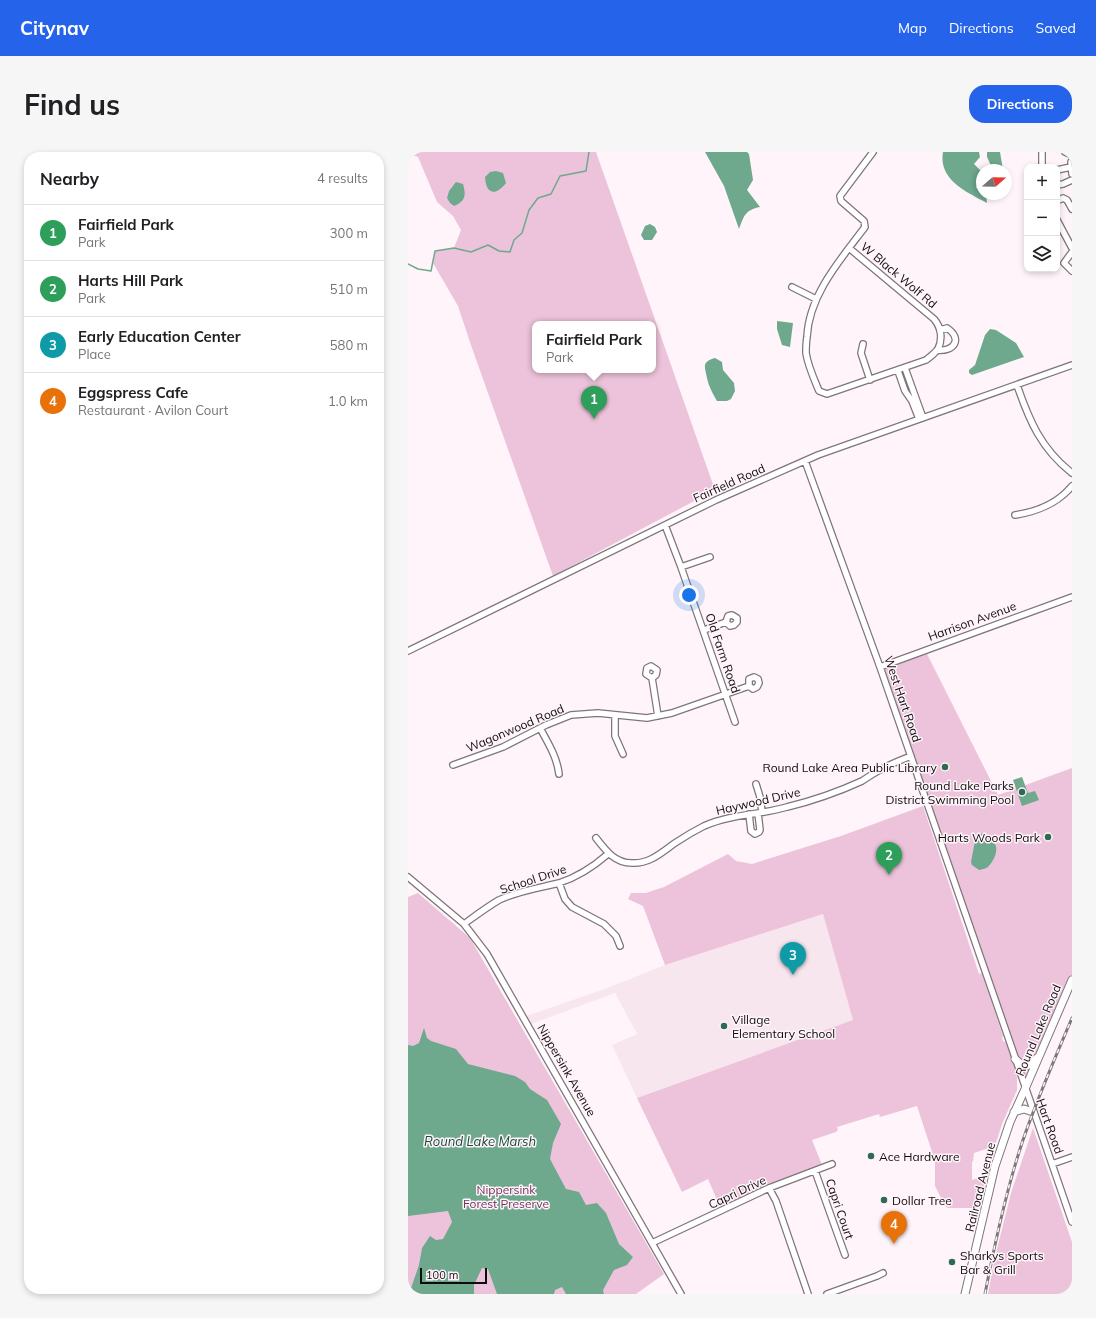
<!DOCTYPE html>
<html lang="en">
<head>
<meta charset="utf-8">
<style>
	body { margin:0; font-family:Mulish,sans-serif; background:#f6f6f6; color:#202124 }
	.controls { position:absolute; right:12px; top:12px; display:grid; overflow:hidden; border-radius:8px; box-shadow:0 2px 6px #0003 }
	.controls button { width:36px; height:36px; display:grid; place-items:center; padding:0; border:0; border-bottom:1px solid #e0e0e0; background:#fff; color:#202124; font:20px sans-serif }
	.compass { position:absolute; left:568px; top:12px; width:36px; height:36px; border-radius:50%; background:#fff; box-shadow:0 2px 6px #0003; rotate:70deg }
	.scale { position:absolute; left:12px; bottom:10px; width:67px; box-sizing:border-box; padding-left:4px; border:2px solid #100c0e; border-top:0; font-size:11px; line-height:14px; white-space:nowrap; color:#100c0e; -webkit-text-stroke:3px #fef4f9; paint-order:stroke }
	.you { position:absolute; left:281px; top:443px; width:14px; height:14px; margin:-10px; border:3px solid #fff; border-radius:50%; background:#1a73e8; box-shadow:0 0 0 6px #1a73e833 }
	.badge { display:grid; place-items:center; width:26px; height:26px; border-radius:50%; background:#2563eb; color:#fff; font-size:13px; font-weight:700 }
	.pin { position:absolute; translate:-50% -33px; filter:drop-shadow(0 1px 2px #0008) }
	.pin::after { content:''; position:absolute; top:21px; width:14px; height:12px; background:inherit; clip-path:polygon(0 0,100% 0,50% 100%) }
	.popup { position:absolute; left:124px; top:169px; width:124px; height:52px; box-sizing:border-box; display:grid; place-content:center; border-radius:8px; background:#fff; filter:drop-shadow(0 1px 3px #0005); font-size:13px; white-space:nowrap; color:#757577 }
	.popup b { font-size:15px; color:#202124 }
	.popup::after { content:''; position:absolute; left:50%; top:100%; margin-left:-8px; border:8px solid transparent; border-top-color:#fff }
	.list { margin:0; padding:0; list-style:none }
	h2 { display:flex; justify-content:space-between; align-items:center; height:52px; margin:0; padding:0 16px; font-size:17px }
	h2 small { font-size:13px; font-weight:400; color:#757577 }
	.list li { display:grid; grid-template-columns:26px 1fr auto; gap:12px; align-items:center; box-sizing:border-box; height:56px; padding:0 16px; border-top:1px solid #e0e0e0 }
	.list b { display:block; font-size:15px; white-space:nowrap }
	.list p { margin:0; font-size:13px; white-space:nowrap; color:#757577 }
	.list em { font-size:13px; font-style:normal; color:#757577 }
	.icon { flex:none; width:22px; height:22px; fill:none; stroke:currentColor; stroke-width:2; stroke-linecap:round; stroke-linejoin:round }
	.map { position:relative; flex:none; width:664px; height:1142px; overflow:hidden; border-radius:16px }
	header { display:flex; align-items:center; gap:24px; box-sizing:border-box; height:56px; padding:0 20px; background:#2563eb; color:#fff }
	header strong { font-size:19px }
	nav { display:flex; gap:22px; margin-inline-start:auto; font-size:14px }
	.intro { display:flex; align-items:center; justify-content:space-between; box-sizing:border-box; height:96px; padding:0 24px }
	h1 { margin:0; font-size:28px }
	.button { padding:10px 18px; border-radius:16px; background:#2563eb; color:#fff; font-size:14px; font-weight:700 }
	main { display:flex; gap:24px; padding:0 24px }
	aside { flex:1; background:#fff; border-radius:16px; box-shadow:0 2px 6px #0003 }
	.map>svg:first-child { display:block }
</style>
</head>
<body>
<header>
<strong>Citynav</strong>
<nav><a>Map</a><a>Directions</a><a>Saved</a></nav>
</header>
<div class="intro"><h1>Find us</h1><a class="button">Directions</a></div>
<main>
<aside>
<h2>Nearby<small>4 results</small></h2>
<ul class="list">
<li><span class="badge" style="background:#2e9e5b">1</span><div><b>Fairfield Park</b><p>Park</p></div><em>300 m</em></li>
<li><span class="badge" style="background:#2e9e5b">2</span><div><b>Harts Hill Park</b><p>Park</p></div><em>510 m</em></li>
<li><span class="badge" style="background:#0f9aa8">3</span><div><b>Early Education Center</b><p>Place</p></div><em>580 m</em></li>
<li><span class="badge" style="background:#e8710a">4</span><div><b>Eggspress Cafe</b><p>Restaurant · Avilon Court</p></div><em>1.0 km</em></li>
</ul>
</aside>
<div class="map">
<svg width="664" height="1142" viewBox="0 0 664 1142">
	<rect width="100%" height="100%" fill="#fef4f9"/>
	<path fill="#f8e6ef" d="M 415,762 L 445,868 L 229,946 L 204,893 L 229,882 L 207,841 L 123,872 L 118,864 L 197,837 L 257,813 Z"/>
	<path fill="#ecc3da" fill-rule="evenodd" d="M 0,0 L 188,0 L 307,338 L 145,424 L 64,196 L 50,154 L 25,111 L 27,99 L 46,96 L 53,78 L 45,64 L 29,50 L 10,5 L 0,1 ZM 127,172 L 245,172 L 245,218 L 127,218 Z
		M 517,498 L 590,643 L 664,616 L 664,823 L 617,937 L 472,515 Z
		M 515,654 L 571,822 L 574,821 L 595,884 L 594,886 L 595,889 L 598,891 L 608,920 L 609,926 L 609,938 L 594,972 L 587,994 L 566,1001 L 565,1009 L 564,1010 L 564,1028 L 577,1024 L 578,1029 L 570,1056 L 540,1056 L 537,1054 L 527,1034 L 527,1009 L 509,954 L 472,965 L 471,962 L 429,975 L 430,978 L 428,980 L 404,988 L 414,1013 L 367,1031 L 312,1055 L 300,1027 L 274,1040 L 229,946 L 445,868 L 415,762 L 257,813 L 235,754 L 220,747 L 223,741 L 238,741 L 256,735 L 320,702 L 328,709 L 344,712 L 433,684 Z
		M 10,741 L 62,786 L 256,1122 L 228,1142 L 0,1142 L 0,745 Z
		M 625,976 L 664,1090 L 664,1142 L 580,1142 L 587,1105 L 603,1041 Z"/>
	<path fill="#6ea98e" d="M 297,0 L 339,0 L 341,2 L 345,28 L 339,38 L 352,55 C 337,58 336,64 331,77 L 316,34 Z
		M 535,0 L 571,0 L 572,5 L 566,12 L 574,20 L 568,36 L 574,35 L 574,42 L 578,42 L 579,51 C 559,40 530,28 535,0 Z
		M 579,0 L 592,0 L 595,18 L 585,18 L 579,5 Z
		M 88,19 L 95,21 L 98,31 C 88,44 78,43 77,25 L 82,20 Z
		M 48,30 L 55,32 C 58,43 58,49 46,54 L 42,51 L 39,46 L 41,39 Z
		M 242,72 L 247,75 L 249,80 L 244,88 L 236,88 L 233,83 L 237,74 Z
		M 369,169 L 385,171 L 382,195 L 374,193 L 369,177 Z
		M 582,177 L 588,178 L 608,191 L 616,205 L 564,223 L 561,221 L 561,218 L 567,213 L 577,183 Z
		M 307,206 L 314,210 L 315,218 L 326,231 L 327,239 L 323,247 L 319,249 L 309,249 C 304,240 301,235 299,226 C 297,215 293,210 307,206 Z
		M 614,625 L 620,641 L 627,639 L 631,648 L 614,654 L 605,628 Z
		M 575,681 C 580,684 585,687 587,692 C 591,699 585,710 580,715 C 577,717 574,717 571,718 L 564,713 L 563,710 L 568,684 Z
		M 16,876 L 19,886 L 23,889 L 48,897 L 60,912 L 107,924 L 117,930 L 122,937 L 139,948 L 153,972 L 145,991 L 142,1007 L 158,1037 L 171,1040 L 178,1053 L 189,1051 L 198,1061 L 211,1092 L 225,1105 L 219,1113 L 206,1118 L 195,1138 L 196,1142 L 158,1142 L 154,1135 L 147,1138 L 146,1142 L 89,1142 L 80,1117 L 74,1116 L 66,1133 L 66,1142 L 1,1142 L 11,1113 L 14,1096 L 22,1084 L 28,1088 L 35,1087 L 44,1070 L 40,1059 L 0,1064 L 0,893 L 5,894 L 11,891 Z"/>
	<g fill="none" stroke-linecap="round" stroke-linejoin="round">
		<path stroke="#6ea98e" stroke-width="1.5" d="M 0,112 L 10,117 L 23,119 L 27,99 L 46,96 L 63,100 L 80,93 L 91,99 L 102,100 L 106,88 L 114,81 L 121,58 L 130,46 L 143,42 L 152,24 L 178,19 L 181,0"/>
		<g stroke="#7e757a" stroke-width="8">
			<path id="minor" d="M 634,0 L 634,15
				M 657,0 L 664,3
				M 664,8 L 663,10 L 664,22
				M 649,18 L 663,15
				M 649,33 L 655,32 L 664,28
				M 649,49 L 655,46 L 659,48 L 664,57
				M 649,68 L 664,96
				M 441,96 L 526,167 C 533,175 535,187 530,197 C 527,201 522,205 518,208 L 419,242 L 411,239 C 406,227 400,214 398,201 C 398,196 398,191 399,185 C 401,143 432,108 457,75 L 456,69 L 433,49 L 432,44 L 465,0
				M 664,100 L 656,111 L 664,119
				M 384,135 L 408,147
				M 455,192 L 453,201 L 462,228
				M 529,198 C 546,200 555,187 539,176 L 532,178
				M 497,216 L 515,266
				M 490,219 L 497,239 L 504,249 L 511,267
				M 609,233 C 621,268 633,297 664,321
				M 397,309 L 472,515 L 664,1070
				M 607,363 C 628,360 650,351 664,334
				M 257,373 L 273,415 L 327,570
				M 273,415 L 302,405
				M 296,478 L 318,470 L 322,474 L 326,473 L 329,470 L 329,466 L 324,463 L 320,464 L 318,470
				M 0,499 L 308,348 L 410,303 L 664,213
				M 472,515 L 664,445
				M 244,526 L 238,522 L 239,516 L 243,514 L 249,518 L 248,523 L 244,526 L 250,564
				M 207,563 L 207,584 L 215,602
				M 132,576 C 140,591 149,605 151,622
				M 45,613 L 95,595 L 138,573 L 163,563 L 190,561 L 239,566 L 264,561 L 341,534 L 345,537 L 349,535 L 351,531 L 350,527 L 346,525 L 341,527 L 341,534
				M 348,632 L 352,645 L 354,660
				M 341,662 L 343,679 L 347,682 L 351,680 L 352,678 L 350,661
				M 188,686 C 198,699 207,711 224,711 C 242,712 254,700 267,691 C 276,685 286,679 296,674 C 323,662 352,663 379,655 C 404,649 430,640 454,629 C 460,625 466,621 472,618 C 482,612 493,608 503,604
				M 0,725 L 56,772 L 79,802 L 273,1142
				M 151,731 L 157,747 L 164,755 L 196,772 L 208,784 L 212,794
				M 56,772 C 67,764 79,755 91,748 C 110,739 131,736 151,731 C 170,725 185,715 200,702
				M 644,1012 L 664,1005
				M 407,1019 L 437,1103
				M 361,1036 L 368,1049 L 400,1142
				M 244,1091 L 361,1036 L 424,1012
				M 419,1142 L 469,1124 L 475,1121"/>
		</g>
		<g stroke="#7e757a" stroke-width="9">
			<path id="major" d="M 607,907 L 614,913 L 619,914 L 629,906
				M 606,960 L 616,957 L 625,960
				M 557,1142 L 587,1014 L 602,970 L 617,937 L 664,828"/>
		</g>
		<use href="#minor" stroke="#fff" stroke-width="5.5"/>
		<use href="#major" stroke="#fff" stroke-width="7"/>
		<g stroke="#7e787b" stroke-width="3">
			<path id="rail" d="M 577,1142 C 587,1090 598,1038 615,988 C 629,947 647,906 664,866"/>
		</g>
		<use href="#rail" stroke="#fef4f9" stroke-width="1.5" stroke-dasharray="4.5" stroke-linecap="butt"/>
	</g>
	<g fill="#306951" stroke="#fef4f9" stroke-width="1.5">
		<circle cx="537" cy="615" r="4"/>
		<circle cx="614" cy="640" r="4"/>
		<circle cx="640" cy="685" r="4"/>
		<circle cx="316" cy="874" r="4"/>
		<circle cx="463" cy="1004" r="4"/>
		<circle cx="476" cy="1048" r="4"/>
		<circle cx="544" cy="1110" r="4"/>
	</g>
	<g text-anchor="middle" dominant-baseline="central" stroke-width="3" stroke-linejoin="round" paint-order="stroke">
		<g font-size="12" fill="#100c0e" stroke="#fef4f9">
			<text transform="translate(491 123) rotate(40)">W Black Wolf Rd</text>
			<text transform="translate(321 331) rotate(-24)">Fairfield Road</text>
			<text transform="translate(564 469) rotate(-20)">Harrison Avenue</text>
			<text transform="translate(315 501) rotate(71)">Old Farm Road</text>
			<text transform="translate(495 547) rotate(71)">West Hart Road</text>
			<text transform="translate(107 576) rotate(-23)">Wagonwood Road</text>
			<text transform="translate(350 649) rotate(-13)">Haywood Drive</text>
			<text transform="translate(125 727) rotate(-18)">School Drive</text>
			<text transform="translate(630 878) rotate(-67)">Round Lake Road</text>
			<text transform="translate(159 918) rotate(60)">Nippersink Avenue</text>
			<text transform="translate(642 974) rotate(70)">Hart Road</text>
			<text transform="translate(572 1035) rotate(-76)">Railroad Avenue</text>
			<text transform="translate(329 1040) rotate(-25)">Capri Drive</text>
			<text transform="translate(432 1057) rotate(71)">Capri Court</text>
		</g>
		<g font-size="12" fill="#100c0e" stroke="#fef4f9" text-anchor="start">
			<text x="529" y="615" text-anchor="end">Round Lake Area Public Library</text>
			<text x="606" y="633" text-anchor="end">Round Lake Parks<tspan x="606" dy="14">District Swimming Pool</tspan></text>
			<text x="632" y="685" text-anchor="end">Harts Woods Park</text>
			<text x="324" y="867">Village<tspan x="324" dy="14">Elementary School</tspan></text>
			<text x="471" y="1004">Ace Hardware</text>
			<text x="484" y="1048">Dollar Tree</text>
			<text x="552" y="1103">Sharkys Sports<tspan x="552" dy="14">Bar &amp; Grill</tspan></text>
		</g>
		<g font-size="12" fill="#71315a" stroke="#fef4f9">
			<text x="98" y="1037">Nippersink<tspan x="98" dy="14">Forest Preserve</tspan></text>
		</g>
		<g font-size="13" font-style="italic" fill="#1a4a37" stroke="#fef4f9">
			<text x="72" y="989">Round Lake Marsh</text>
		</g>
	</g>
</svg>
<div class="controls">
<button>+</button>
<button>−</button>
<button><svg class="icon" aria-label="layers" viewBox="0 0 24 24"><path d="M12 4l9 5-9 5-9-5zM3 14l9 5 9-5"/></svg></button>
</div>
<svg class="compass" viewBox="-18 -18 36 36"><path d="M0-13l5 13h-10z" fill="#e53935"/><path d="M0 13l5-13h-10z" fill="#757577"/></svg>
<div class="scale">100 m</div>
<div class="you"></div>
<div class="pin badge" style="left:186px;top:267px;background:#2e9e5b">1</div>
<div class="popup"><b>Fairfield Park</b>Park</div>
<div class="pin badge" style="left:481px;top:723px;background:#2e9e5b">2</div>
<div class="pin badge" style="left:385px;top:823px;background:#0f9aa8">3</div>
<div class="pin badge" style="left:486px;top:1092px;background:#e8710a">4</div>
</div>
</main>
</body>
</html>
